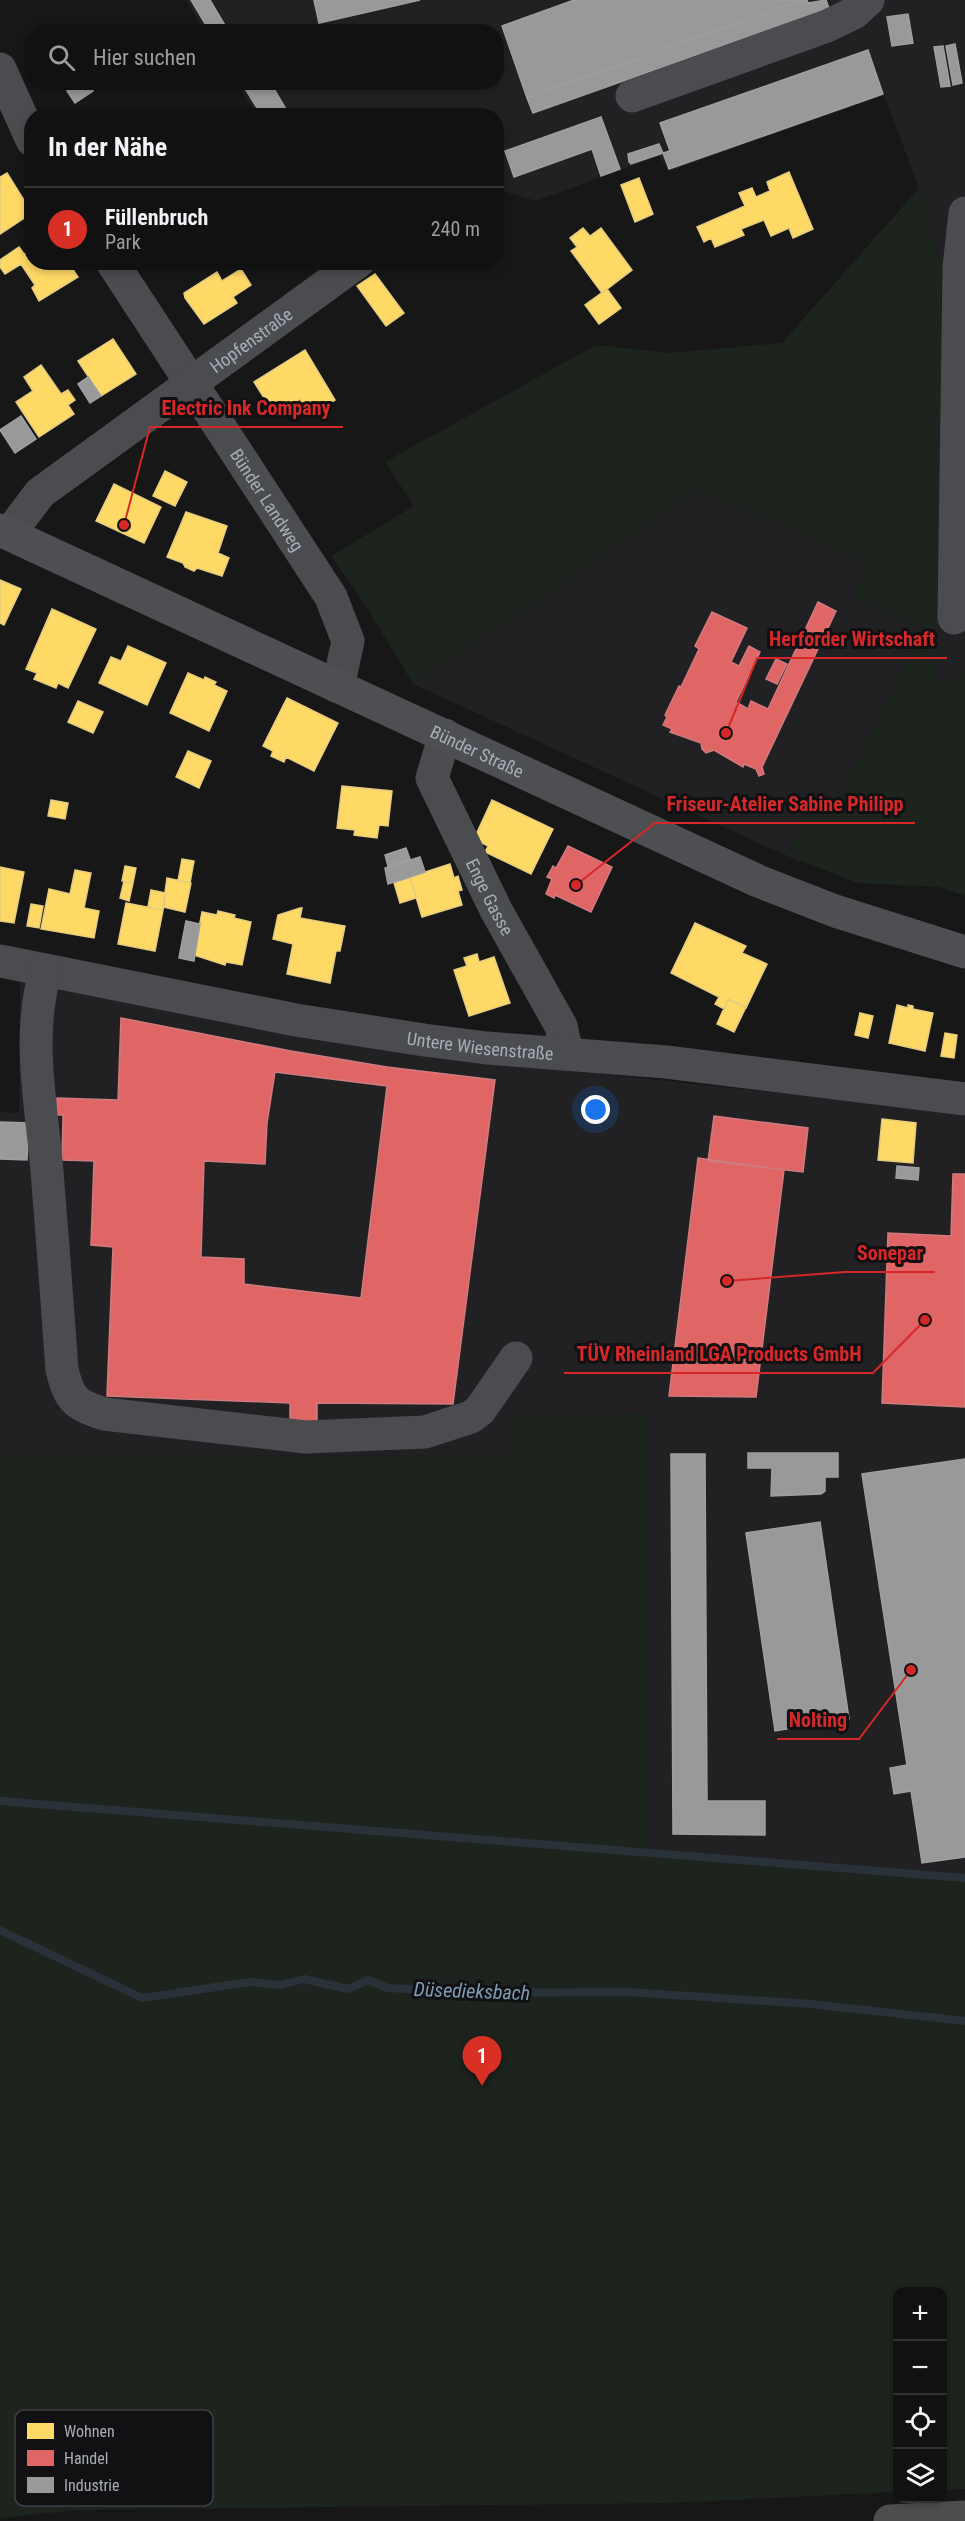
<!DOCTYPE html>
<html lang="de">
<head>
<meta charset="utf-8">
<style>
	body { margin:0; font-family:"Roboto Condensed",sans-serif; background:#1e1f1f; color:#f1f3f6 }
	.controls { position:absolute; right:18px; bottom:18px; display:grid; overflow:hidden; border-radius:12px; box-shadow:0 3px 9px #0003 }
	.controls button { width:54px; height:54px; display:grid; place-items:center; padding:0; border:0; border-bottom:2px solid #303131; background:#111; color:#f1f3f6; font:30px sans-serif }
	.you { position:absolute; left:596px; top:1110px; width:21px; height:21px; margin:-15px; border:4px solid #fff; border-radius:50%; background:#1a73e8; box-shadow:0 0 0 9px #1a73e833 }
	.badge { display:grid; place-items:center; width:39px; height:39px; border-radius:50%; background:#d93025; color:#fff; font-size:20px; font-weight:700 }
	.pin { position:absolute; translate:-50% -50px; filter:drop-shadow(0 2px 3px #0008) }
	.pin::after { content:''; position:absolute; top:32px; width:21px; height:18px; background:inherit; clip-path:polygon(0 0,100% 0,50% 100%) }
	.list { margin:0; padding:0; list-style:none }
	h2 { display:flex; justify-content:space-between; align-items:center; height:78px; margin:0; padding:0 24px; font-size:26px }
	h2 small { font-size:20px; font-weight:400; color:#9c9d9f }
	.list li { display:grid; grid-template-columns:39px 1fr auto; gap:18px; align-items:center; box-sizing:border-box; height:84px; padding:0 24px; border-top:2px solid #303131 }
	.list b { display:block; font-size:22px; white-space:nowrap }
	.list p { margin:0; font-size:20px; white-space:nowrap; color:#9c9d9f }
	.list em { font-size:20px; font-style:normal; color:#9c9d9f }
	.icon { flex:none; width:33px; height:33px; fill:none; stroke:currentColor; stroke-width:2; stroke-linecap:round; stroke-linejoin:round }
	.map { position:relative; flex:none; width:965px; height:2521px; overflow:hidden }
	.search { position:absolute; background:#111; box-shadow:0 3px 9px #0003; left:24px; top:24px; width:480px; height:66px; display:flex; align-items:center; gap:15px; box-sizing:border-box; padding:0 21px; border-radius:24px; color:#9c9d9f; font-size:22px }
	.panel { position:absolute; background:#111; box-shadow:0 3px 9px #0003; left:24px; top:108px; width:480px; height:162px; border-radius:24px }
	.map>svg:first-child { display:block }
</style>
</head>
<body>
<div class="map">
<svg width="965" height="2521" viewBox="0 0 965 2521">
	<rect width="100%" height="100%" fill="#171717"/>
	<path fill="#212123" d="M 186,0 L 965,0 L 965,673 L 943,684 L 935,685 L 939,618 L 942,269 L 919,188 L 884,95 L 669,171 L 659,156 L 536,201 L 497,189 L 496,116 L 257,115 L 237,83 L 496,82 L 496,32 L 205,31 Z
		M 696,489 L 865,561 L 852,597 L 923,627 L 842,791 L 810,803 L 787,856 L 413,684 L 535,603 Z
		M 20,981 L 572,1071 L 848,1100 L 965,1116 L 965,1881 L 646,1856 L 649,1413 L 509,1415 L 516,1456 L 0,1455 L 0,1112 L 19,1113 Z"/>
	<path fill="#1d241e" d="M 919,188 L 942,269 L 939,618 L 935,684 L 943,684 L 965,673 L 965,896 L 939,887 L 858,883 L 787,856 L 810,803 L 842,791 L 923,628 L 852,597 L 865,561 L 696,489 L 535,603 L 413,684 L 364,603 L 331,556 L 414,506 L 385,462 L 596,345 L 668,353 L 782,343 Z
		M 650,1413 L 647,1856 L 965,1881 L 965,2489 L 943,2490 L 942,2292 L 898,2292 L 897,2492 L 668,2503 L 78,2510 L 0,2518 L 0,1455 L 515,1456 L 509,1415 Z"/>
	<path fill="#ffd966" stroke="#e5cc7f" stroke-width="1.5" d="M 789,172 L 813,229 L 793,238 L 789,228 L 771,236 L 764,220 L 741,229 L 744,235 L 715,247 L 711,238 L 704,242 L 697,227 L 745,206 L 739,193 L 752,188 L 756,197 L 770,191 L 767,182 Z
		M 7,173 L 32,213 L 0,234 L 0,177 Z
		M 639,178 L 653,214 L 635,222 L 621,185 Z
		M 583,228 L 590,236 L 601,228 L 632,270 L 602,293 L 571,251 L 577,247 L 570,238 Z
		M 19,247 L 24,254 L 32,249 L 32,262 L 68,262 L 78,277 L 39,301 L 32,288 L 35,285 L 21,264 L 5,274 L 0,267 L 0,260 Z
		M 241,269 L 251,285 L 233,297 L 237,303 L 204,324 L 185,298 L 184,293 L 217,272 L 222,281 Z
		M 375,274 L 404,313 L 386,326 L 357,286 Z
		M 607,289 L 621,308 L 599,324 L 585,305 Z
		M 113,339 L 136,374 L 101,396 L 78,361 Z
		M 305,350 L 335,400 L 310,415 L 300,399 L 275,415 L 254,382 Z
		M 41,365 L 61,394 L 68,390 L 75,400 L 68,405 L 74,414 L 39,437 L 16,402 L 33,391 L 24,377 Z
		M 165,471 L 187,482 L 175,506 L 153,496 Z
		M 114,484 L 161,507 L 144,543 L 96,521 Z
		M 186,512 L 227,526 L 218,553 L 229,558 L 222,576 L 197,568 L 194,571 L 185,567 L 183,563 L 167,557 Z
		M 0,580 L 21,589 L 4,625 L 0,623 Z
		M 52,609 L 96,629 L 68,688 L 58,683 L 56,688 L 34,679 L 37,673 L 26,669 Z
		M 128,646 L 166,663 L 147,705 L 99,683 L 111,657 L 121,661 Z
		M 188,673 L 204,680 L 205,677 L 216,682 L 214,685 L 227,691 L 209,731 L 170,713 Z
		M 287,698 L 338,723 L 314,771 L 286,757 L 284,762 L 271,756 L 273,751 L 263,746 Z
		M 78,701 L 103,712 L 93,733 L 68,722 Z
		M 188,751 L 211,761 L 199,788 L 176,777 Z
		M 342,786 L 392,791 L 388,826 L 379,825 L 377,838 L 354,835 L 355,830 L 337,828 Z
		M 51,800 L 68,803 L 65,819 L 48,816 Z
		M 492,800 L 553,829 L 531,874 L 485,852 L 488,846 L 474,839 Z
		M 182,859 L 194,861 L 190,883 L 178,881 Z
		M 450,864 L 454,878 L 458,876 L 462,890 L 458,891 L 462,905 L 422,917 L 410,877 Z
		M 125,866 L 136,868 L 133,883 L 122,881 Z
		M 0,867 L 24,872 L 14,923 L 0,921 Z
		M 75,870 L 91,873 L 84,908 L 99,911 L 94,938 L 41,929 L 49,889 L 70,894 Z
		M 167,878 L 191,883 L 185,912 L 163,907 Z
		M 410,878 L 416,898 L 400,903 L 394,883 Z
		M 124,881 L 133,883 L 129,901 L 120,898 Z
		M 151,890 L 166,893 L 163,910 L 148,907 Z
		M 126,903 L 163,910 L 155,951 L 118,944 Z
		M 31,904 L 43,906 L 39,928 L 27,926 Z
		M 300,908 L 302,908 L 300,918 L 345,926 L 340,951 L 336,951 L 330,983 L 287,974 L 293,944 L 273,939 L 278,915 Z
		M 218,911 L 235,915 L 234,918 L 251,922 L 242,965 L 226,962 L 225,965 L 194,955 L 202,912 L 217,915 Z
		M 695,923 L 746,946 L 742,953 L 767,964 L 746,1008 L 728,999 L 724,1009 L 715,1004 L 719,997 L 671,973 Z
		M 477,954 L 479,962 L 494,957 L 510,1003 L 469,1016 L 454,970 L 467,966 L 464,958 Z
		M 728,999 L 746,1007 L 734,1032 L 717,1024 Z
		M 897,1005 L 908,1008 L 908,1005 L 913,1006 L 913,1009 L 933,1013 L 925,1051 L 889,1043 Z
		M 860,1013 L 873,1016 L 868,1038 L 855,1035 Z
		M 945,1033 L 957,1035 L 954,1058 L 941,1056 Z
		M 882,1119 L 916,1123 L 913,1163 L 878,1160 Z"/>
	<path fill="#e06666" stroke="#cf7b7f" stroke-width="1.5" fill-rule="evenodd" d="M 818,602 L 836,611 L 762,767 L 764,774 L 759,776 L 756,769 L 744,764 L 743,767 L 714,750 L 706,753 L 702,749 L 701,743 L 670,732 L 672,729 L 663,725 L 667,717 L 665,715 L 679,686 L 681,687 L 699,649 L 695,646 L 712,612 L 747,628 L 731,662 L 739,666 L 749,646 L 760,652 L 736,702 L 748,709 L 751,701 L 768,709 Z
		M 776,659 L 787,664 L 777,684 L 766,679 Z
		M 568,846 L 612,867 L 591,912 L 555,895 L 554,898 L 546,894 L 552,879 L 547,877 L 553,866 L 556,868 Z
		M 121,1018 L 291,1051 L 387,1067 L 495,1080 L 453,1404 L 317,1403 L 317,1427 L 290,1426 L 290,1403 L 107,1396 L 113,1247 L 91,1245 L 94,1161 L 62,1160 L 63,1115 L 57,1115 L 57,1098 L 118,1100 ZM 275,1072 L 387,1086 L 361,1298 L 244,1284 L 244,1259 L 201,1257 L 204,1161 L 265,1164 L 267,1123 Z
		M 714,1116 L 808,1128 L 803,1172 L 708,1161 Z
		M 698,1158 L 784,1170 L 756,1397 L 669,1396 Z
		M 953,1174 L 965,1174 L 965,1407 L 882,1403 L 888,1233 L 951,1236 Z"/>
	<path fill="#999" stroke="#9e9fa2" stroke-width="1.5" d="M 191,0 L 210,0 L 229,32 L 210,32 Z
		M 314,0 L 420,0 L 319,23 Z
		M 574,0 L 802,0 L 527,98 L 502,26 Z
		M 802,0 L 807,0 L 808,3 L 826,0 L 829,8 L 533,113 L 527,98 Z
		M 908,14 L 913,43 L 892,46 L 887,17 Z
		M 955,44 L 962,83 L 953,85 L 946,46 Z
		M 943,46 L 950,86 L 941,87 L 934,47 Z
		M 868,50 L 883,94 L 669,169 L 663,153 L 670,151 L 660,123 Z
		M 81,82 L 88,82 L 93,91 L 75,103 L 67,91 Z
		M 241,82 L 270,82 L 290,116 L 262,116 Z
		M 601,117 L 620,169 L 601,176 L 592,149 L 514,177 L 505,151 Z
		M 659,144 L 663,153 L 631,164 L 629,162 L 628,154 Z
		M 88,377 L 101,396 L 90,403 L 78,384 Z
		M 21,416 L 36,439 L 15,453 L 0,430 Z
		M 406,848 L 410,859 L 388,866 L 385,855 Z
		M 420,857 L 425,872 L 388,884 L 385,868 Z
		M 186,921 L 200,924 L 194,961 L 179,958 Z
		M 0,1122 L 29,1123 L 27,1160 L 0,1159 Z
		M 897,1166 L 919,1168 L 918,1180 L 896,1178 Z
		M 748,1453 L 838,1453 L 838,1477 L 825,1477 L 825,1491 L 821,1494 L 771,1496 L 772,1468 L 748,1468 Z
		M 671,1454 L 705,1454 L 707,1801 L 765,1801 L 765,1835 L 673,1834 Z
		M 965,1459 L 965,1857 L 922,1863 L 911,1791 L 894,1794 L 890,1768 L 907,1765 L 862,1474 Z
		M 820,1522 L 849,1719 L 775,1731 L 746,1533 Z"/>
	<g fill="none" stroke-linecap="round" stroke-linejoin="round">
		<path stroke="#2a3239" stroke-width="8" d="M 0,1801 L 965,1878
			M 0,1930 L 142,1998 L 250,1982 L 281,1985 L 304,1979 L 348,1989 L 369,1980 L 387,1988 L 490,1993 L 628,1992 L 811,2004 L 965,2021"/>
		<g stroke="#4b4c50" stroke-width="33">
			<path d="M 0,69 L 32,140"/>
			<path d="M 632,96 L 827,26 L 854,13 L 868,0"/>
			<path id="s1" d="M 112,262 L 331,597 L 348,641 L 338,687"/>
			<path id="s2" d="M 9,534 L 40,493 L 358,262"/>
			<path d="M 954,618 L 959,267 L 965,213"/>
			<path id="s3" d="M 445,735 L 432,778 L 496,910 L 561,1026 L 567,1054"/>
			<path id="s4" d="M 0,961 L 296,1020 L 424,1040 L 487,1048 L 666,1062 L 965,1099"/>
			<path d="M 46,970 C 27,1033 40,1096 46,1160 C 52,1230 57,1300 62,1370 C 70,1401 75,1404 104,1414 L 306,1437 L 425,1432 L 471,1417 L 480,1410 L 516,1358"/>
		</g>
		<path stroke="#4d4f52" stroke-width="33" id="s5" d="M 0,530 L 758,881 L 835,911 L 965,952"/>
		<path stroke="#4e4e51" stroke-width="33" d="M 890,2521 L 965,2517"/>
	</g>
	<g text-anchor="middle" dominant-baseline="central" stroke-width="6" stroke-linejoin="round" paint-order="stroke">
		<g font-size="18" fill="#a8adb8" stroke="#111113">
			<text stroke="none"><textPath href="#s2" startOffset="312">Hopfenstraße</textPath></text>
			<text stroke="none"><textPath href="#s1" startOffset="284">Bünder Landweg</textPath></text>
			<text stroke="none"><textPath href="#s5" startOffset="526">Bünder Straße</textPath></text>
			<text stroke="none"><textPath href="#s3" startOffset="177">Enge Gasse</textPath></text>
			<text stroke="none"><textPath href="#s4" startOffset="488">Untere Wiesenstraße</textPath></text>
		</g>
		<g font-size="20" font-style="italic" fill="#7f9bb3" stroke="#111113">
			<text transform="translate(472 1991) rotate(2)">Düsedieksbach</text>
		</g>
	</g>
	<rect x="15" y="2410" width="198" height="96" rx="9" fill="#111113" stroke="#3e4045" stroke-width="1.5"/>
	<rect x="27" y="2423" width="27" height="16" fill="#ffd966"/>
	<rect x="27" y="2450" width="27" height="16" fill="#e06666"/>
	<rect x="27" y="2477" width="27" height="16" fill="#999"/>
	<g font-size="16" fill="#a8adb8">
		<text x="64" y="2437">Wohnen</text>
		<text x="64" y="2464">Handel</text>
		<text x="64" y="2491">Industrie</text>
	</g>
	<path fill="none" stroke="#d62828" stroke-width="2" d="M124 525L150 427H343M726 733L757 658H947M576 885L655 823H915M727 1281L845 1272H935M925 1320L873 1373H564M911 1670L859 1739H777"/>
	<g fill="#d62828" stroke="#111113" stroke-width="2">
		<circle cx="124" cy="525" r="6"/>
		<circle cx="726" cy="733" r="6"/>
		<circle cx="576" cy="885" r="6"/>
		<circle cx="727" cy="1281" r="6"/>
		<circle cx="925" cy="1320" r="6"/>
		<circle cx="911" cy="1670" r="6"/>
	</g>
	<g font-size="20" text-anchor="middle" font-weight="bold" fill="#d62828" stroke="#111113" stroke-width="6" stroke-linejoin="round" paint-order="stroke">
		<text x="246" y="415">Electric Ink Company</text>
		<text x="852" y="646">Herforder Wirtschaft</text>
		<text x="785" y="811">Friseur-Atelier Sabine Philipp</text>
		<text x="890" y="1260">Sonepar</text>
		<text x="719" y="1361">TÜV Rheinland LGA Products GmbH</text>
		<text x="818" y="1727">Nolting</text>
	</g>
</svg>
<div class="controls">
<button>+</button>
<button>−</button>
<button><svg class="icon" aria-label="locate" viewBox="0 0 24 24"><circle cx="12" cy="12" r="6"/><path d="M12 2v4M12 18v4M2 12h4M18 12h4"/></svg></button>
<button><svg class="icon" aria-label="layers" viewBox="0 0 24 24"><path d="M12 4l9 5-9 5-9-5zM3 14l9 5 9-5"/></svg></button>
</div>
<div class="you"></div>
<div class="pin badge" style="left:482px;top:2086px">1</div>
<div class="search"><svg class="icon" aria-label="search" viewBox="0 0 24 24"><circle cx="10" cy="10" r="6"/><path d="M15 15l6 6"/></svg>Hier suchen</div>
<section class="panel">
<h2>In der Nähe<small></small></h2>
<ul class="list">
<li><span class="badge">1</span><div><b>Füllenbruch</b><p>Park</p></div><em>240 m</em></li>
</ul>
</section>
</div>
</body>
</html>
